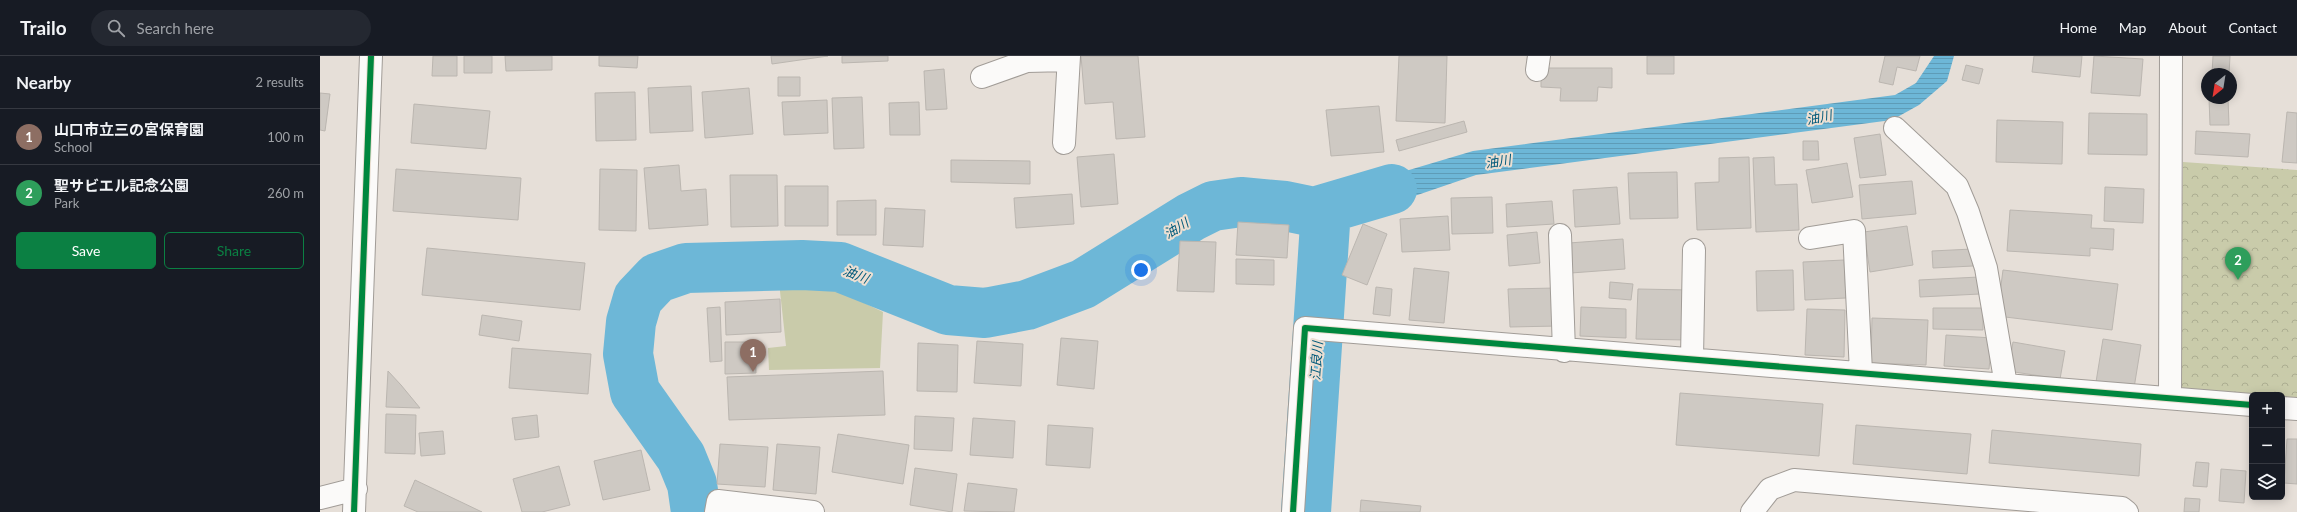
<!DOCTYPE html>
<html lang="en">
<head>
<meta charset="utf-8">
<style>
	body { margin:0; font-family:Lato,"Noto Sans JP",sans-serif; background:#242831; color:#f1f3f6 }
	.controls { position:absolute; right:12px; bottom:12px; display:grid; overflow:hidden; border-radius:6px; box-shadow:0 2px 10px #0003 }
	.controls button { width:36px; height:36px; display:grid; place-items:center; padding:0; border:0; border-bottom:1px solid #363941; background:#171b24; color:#f1f3f6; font:20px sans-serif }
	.compass { position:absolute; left:1881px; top:12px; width:36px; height:36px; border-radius:50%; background:#171b24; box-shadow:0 2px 10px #0003; rotate:210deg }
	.you { position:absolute; left:821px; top:214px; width:14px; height:14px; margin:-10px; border:3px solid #fff; border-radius:50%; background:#1a73e8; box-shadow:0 0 0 6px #1a73e833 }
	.badge { display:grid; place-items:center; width:26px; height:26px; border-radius:50%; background:#0b8043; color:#fff; font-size:13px; font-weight:700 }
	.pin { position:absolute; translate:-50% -33px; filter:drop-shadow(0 1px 2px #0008) }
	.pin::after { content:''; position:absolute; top:21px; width:14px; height:12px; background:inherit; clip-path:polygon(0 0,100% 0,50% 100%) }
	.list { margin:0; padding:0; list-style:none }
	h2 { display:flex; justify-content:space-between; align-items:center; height:52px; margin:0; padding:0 16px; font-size:17px }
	h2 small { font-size:13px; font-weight:400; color:#9ea1a6 }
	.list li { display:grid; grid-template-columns:26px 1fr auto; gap:12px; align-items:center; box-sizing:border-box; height:56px; padding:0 16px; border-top:1px solid #363941 }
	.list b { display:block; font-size:15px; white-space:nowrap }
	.list p { margin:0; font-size:13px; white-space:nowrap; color:#9ea1a6 }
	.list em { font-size:13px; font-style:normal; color:#9ea1a6 }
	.actions { display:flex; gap:8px; padding:12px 16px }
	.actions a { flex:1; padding:9px 0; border:1px solid #0b8043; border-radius:6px; text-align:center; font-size:14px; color:#0b8043 }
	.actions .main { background:#0b8043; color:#fff }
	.icon { flex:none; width:22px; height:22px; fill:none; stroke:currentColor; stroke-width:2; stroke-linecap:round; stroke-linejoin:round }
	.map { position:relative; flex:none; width:1977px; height:456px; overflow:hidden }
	header { display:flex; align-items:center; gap:24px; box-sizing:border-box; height:56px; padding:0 20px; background:#171b24; border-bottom:1px solid #363941 }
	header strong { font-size:19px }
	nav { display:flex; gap:22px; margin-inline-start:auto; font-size:14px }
	.search { width:280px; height:36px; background:#242831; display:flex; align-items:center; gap:10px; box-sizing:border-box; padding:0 14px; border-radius:22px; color:#9ea1a6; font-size:15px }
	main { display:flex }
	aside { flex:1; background:#171b24 }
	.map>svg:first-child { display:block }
</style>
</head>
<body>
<header>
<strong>Trailo</strong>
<div class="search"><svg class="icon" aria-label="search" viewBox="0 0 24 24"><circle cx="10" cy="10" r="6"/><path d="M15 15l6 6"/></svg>Search here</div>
<nav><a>Home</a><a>Map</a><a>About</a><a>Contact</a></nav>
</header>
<main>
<aside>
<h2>Nearby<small>2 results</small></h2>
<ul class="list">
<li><span class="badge" style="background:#8d6e63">1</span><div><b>山口市立三の宮保育園</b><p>School</p></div><em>100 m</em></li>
<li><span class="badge" style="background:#2e9e5b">2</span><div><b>聖サビエル記念公園</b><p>Park</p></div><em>260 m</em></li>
</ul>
<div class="actions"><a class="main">Save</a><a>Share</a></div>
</aside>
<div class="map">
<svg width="1977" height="456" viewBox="0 0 1977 456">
	<defs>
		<pattern id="park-crowns" width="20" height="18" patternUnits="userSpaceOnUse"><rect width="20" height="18" fill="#c9cbaa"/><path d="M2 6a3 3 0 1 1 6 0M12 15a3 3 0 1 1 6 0" fill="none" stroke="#acad91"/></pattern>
		<pattern id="water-rules" width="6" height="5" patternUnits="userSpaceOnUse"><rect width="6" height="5" fill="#6db7d7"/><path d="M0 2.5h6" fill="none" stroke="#5e9cb7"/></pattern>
	</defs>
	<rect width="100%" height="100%" fill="#e6dfd8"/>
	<path fill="#c9cbaa" d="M 459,226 L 509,230 L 563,256 L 560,312 L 449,314 L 448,292 L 466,290 Z"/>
	<path fill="url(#park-crowns)" d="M 1863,106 L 1977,114 L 1977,345 L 1962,344 L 1962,339 L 1857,335 Z"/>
	<path fill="url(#water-rules)" d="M 1614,0 L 1634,0 L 1627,25 L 1599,49 L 1572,64 L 1156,119 L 1036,160 L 1006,153 L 1028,136 L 1079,117 L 1153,95 L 1575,39 L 1596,27 Z"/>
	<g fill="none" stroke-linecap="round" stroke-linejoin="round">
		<path stroke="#6db7d7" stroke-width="50" d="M 376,456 L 372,428 L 361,401 L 315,336 L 308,298 L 311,266 L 318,242 L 337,222 L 366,212 L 482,209 L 520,211 L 628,254 L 665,257 L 707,249 L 763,228 L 871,161 L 893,150 L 921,146 L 965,150 L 994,156 L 1072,133
			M 986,456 L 1006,153"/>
	</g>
	<path fill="#cec9c3" stroke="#bbb6b0" d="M 113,0 L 137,0 L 137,20 L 112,20 Z
		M 144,0 L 172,0 L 172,17 L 144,17 Z
		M 185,0 L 232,0 L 232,14 L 186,15 Z
		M 279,0 L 318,0 L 317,12 L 279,10 Z
		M 451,0 L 508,0 L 452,8 Z
		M 522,0 L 568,0 L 568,5 L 522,7 Z
		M 761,0 L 818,0 L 825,81 L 796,83 L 793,46 L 765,48 Z
		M 1079,0 L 1127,0 L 1125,67 L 1076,65 Z
		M 1327,0 L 1354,0 L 1354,18 L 1327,18 Z
		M 1565,0 L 1600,0 L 1596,15 L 1577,11 L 1573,29 L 1559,26 Z
		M 1714,0 L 1762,0 L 1760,21 L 1712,16 Z
		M 1774,0 L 1823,3 L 1820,40 L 1771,37 Z
		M 1893,0 L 1910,0 L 1909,18 L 1892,18 Z
		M 1646,9 L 1663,13 L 1659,28 L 1642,24 Z
		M 1221,12 L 1292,12 L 1292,32 L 1278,31 L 1277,45 L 1240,45 L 1241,32 L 1221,31 Z
		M 624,13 L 627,53 L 606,54 L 604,15 Z
		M 458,21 L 480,21 L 480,40 L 458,40 Z
		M 371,30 L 373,75 L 330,77 L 328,32 Z
		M 429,32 L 433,78 L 385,82 L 382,36 Z
		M 315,36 L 316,84 L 276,85 L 275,37 Z
		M 0,37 L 10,38 L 5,75 L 0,74 Z
		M 542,41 L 544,92 L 514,93 L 512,42 Z
		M 1889,42 L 1908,42 L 1909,69 L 1890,69 Z
		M 507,44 L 508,77 L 464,79 L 462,46 Z
		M 599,46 L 600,79 L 570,79 L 569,47 Z
		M 94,48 L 170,55 L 166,93 L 91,87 Z
		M 1059,50 L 1064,96 L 1011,100 L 1006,54 Z
		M 1967,56 L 1977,57 L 1977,107 L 1962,106 Z
		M 1769,57 L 1827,58 L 1827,99 L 1768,98 Z
		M 1677,64 L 1743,66 L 1742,108 L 1676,106 Z
		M 1144,65 L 1147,76 L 1079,95 L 1076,84 Z
		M 1876,75 L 1930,78 L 1928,101 L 1875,98 Z
		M 1560,78 L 1566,119 L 1540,122 L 1534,82 Z
		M 1483,85 L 1498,85 L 1499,104 L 1483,104 Z
		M 794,98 L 798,148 L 761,151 L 757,101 Z
		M 1429,101 L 1431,172 L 1377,174 L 1375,127 L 1399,126 L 1399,102 Z
		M 1454,101 L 1455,129 L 1477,128 L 1479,174 L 1436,176 L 1433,102 Z
		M 631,104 L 710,105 L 710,128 L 631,126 Z
		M 1527,107 L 1533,141 L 1492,147 L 1486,114 Z
		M 359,109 L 361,135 L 386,133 L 388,169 L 329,173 L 324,112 Z
		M 76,113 L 201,122 L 198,164 L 73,155 Z
		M 280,113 L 317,114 L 316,175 L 279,174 Z
		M 1357,116 L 1358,162 L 1310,163 L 1308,117 Z
		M 410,119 L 457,119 L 458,170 L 411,171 Z
		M 1592,125 L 1596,158 L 1542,163 L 1539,129 Z
		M 465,130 L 508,130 L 508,170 L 465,170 Z
		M 1297,131 L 1300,168 L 1255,171 L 1253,134 Z
		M 1785,131 L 1824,133 L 1823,167 L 1784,165 Z
		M 752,138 L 754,168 L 696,172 L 694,142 Z
		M 1172,141 L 1173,177 L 1132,178 L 1131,142 Z
		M 556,144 L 556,179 L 517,179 L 517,145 Z
		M 1232,145 L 1234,168 L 1187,171 L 1186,148 Z
		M 565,152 L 605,154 L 603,191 L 563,189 Z
		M 1690,154 L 1772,159 L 1771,172 L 1794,173 L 1793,194 L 1770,192 L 1770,200 L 1687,195 Z
		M 1128,160 L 1130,194 L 1082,196 L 1080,163 Z
		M 918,166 L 969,169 L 967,202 L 916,199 Z
		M 1043,168 L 1067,178 L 1047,229 L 1022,219 Z
		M 1587,170 L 1593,209 L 1550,216 L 1544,176 Z
		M 1217,176 L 1220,207 L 1189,210 L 1187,179 Z
		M 1303,183 L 1305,213 L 1251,217 L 1249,187 Z
		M 860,185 L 896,186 L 894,236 L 857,235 Z
		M 107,192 L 265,207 L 260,254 L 102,239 Z
		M 1652,193 L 1653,210 L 1613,212 L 1612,195 Z
		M 916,203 L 954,204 L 954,229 L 916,228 Z
		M 1524,204 L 1526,242 L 1485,244 L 1483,206 Z
		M 1094,212 L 1129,216 L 1124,267 L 1089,264 Z
		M 1473,214 L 1474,254 L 1437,255 L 1436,215 Z
		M 1683,214 L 1798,228 L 1792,274 L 1677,260 Z
		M 1659,221 L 1660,238 L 1600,241 L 1599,224 Z
		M 1290,226 L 1313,228 L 1311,244 L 1289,242 Z
		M 1056,231 L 1072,233 L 1070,260 L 1053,258 Z
		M 1236,232 L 1238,270 L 1190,271 L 1188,233 Z
		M 1318,233 L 1369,234 L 1367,284 L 1316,283 Z
		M 460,243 L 461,276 L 406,279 L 405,246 Z
		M 400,251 L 402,305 L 390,306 L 387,252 Z
		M 1261,251 L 1306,253 L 1306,282 L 1260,280 Z
		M 1613,252 L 1663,252 L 1663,274 L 1613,273 Z
		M 1487,253 L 1525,254 L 1524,301 L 1485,299 Z
		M 162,259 L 202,265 L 199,285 L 159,279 Z
		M 1552,262 L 1608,264 L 1606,309 L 1551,307 Z
		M 1626,279 L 1672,282 L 1669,313 L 1624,310 Z
		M 741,282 L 778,285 L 774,333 L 737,329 Z
		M 1783,283 L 1821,289 L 1814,332 L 1776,326 Z
		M 657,285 L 703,288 L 701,330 L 654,327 Z
		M 405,286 L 435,286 L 436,317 L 405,318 Z
		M 1693,286 L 1745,295 L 1740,323 L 1688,315 Z
		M 598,287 L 638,289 L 637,336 L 597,335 Z
		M 192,292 L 271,298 L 268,338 L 189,332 Z
		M 68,315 L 81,329 L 100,352 L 66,351 Z
		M 563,315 L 565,359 L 409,364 L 407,321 Z
		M 1360,337 L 1503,348 L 1499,400 L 1356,389 Z
		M 66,358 L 96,359 L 95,398 L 65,397 Z
		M 217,359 L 219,381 L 195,384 L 192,362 Z
		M 595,360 L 634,362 L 632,395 L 594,393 Z
		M 653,362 L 695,365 L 693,402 L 650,399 Z
		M 728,369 L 773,372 L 770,412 L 726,409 Z
		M 1536,369 L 1651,378 L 1647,418 L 1533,408 Z
		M 1672,374 L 1821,388 L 1819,420 L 1669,407 Z
		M 123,375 L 125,398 L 101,400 L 99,377 Z
		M 518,378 L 589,389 L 583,428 L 512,416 Z
		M 1967,383 L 1977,383 L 1977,428 L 1964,427 Z
		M 400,388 L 448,391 L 445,431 L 397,428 Z
		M 457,388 L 500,391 L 496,438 L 453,434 Z
		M 321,394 L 330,434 L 283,444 L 274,405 Z
		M 1876,406 L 1889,407 L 1887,431 L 1873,430 Z
		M 239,410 L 250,449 L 222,456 L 202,456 L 193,423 Z
		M 595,412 L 637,418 L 632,456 L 590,449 Z
		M 1901,413 L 1926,415 L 1924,447 L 1899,445 Z
		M 95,424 L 162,456 L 98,456 L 84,450 Z
		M 648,427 L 697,433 L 694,456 L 644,455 Z
		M 1865,442 L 1880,443 L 1879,456 L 1864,456 Z
		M 1041,444 L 1101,450 L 1100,456 L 1040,456 Z"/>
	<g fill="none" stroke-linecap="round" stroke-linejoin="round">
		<g stroke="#a19c97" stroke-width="24">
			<path id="minor" d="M 1217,14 L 1219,0
				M 662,21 L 707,5 L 748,4
				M 1575,72 L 1637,130 L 1648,156 L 1666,212 L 1686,329
				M 744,87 L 749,0
				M 1240,179 L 1244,295
				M 1490,182 L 1534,175 L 1541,316
				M 1372,302 L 1374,194
				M 1850,342 L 1851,0
				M 1962,352 L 1977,353
				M 0,442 L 36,433
				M 34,456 L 51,0
				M 396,456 L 398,445 L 493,456
				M 973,456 L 985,272 C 1301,300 1617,321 1932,349
				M 1432,456 L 1450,433 L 1474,424 L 1802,452 L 1807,456"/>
		</g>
		<use href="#minor" stroke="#fbfaf9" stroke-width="22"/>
		<g stroke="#ecdfd2" stroke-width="8">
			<path id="cycleway" d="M 34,456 L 51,0
				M 973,456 L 985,272 C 1301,300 1617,321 1932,349"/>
		</g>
		<use href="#cycleway" stroke="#00873e" stroke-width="6"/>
	</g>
	<g text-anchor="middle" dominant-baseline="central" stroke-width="4" stroke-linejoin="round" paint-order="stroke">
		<g font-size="13" font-style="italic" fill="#00597a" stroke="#ecdfd2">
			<text transform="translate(1499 61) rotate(-12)">油川</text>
			<text transform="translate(1178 105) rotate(-9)">油川</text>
			<text transform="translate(856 172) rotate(-31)">油川</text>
			<text transform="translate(536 218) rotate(21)">油川</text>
			<text transform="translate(996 305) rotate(-86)">江良川</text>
		</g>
	</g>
</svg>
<div class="controls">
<button>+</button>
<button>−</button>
<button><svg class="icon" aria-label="layers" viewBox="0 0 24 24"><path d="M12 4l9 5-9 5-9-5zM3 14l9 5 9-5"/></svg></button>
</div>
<svg class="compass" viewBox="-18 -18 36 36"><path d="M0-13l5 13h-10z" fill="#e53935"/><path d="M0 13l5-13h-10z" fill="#9ea1a6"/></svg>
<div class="you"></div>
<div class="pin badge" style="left:433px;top:316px;background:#8d6e63">1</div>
<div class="pin badge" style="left:1918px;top:224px;background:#2e9e5b">2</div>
</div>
</main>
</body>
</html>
